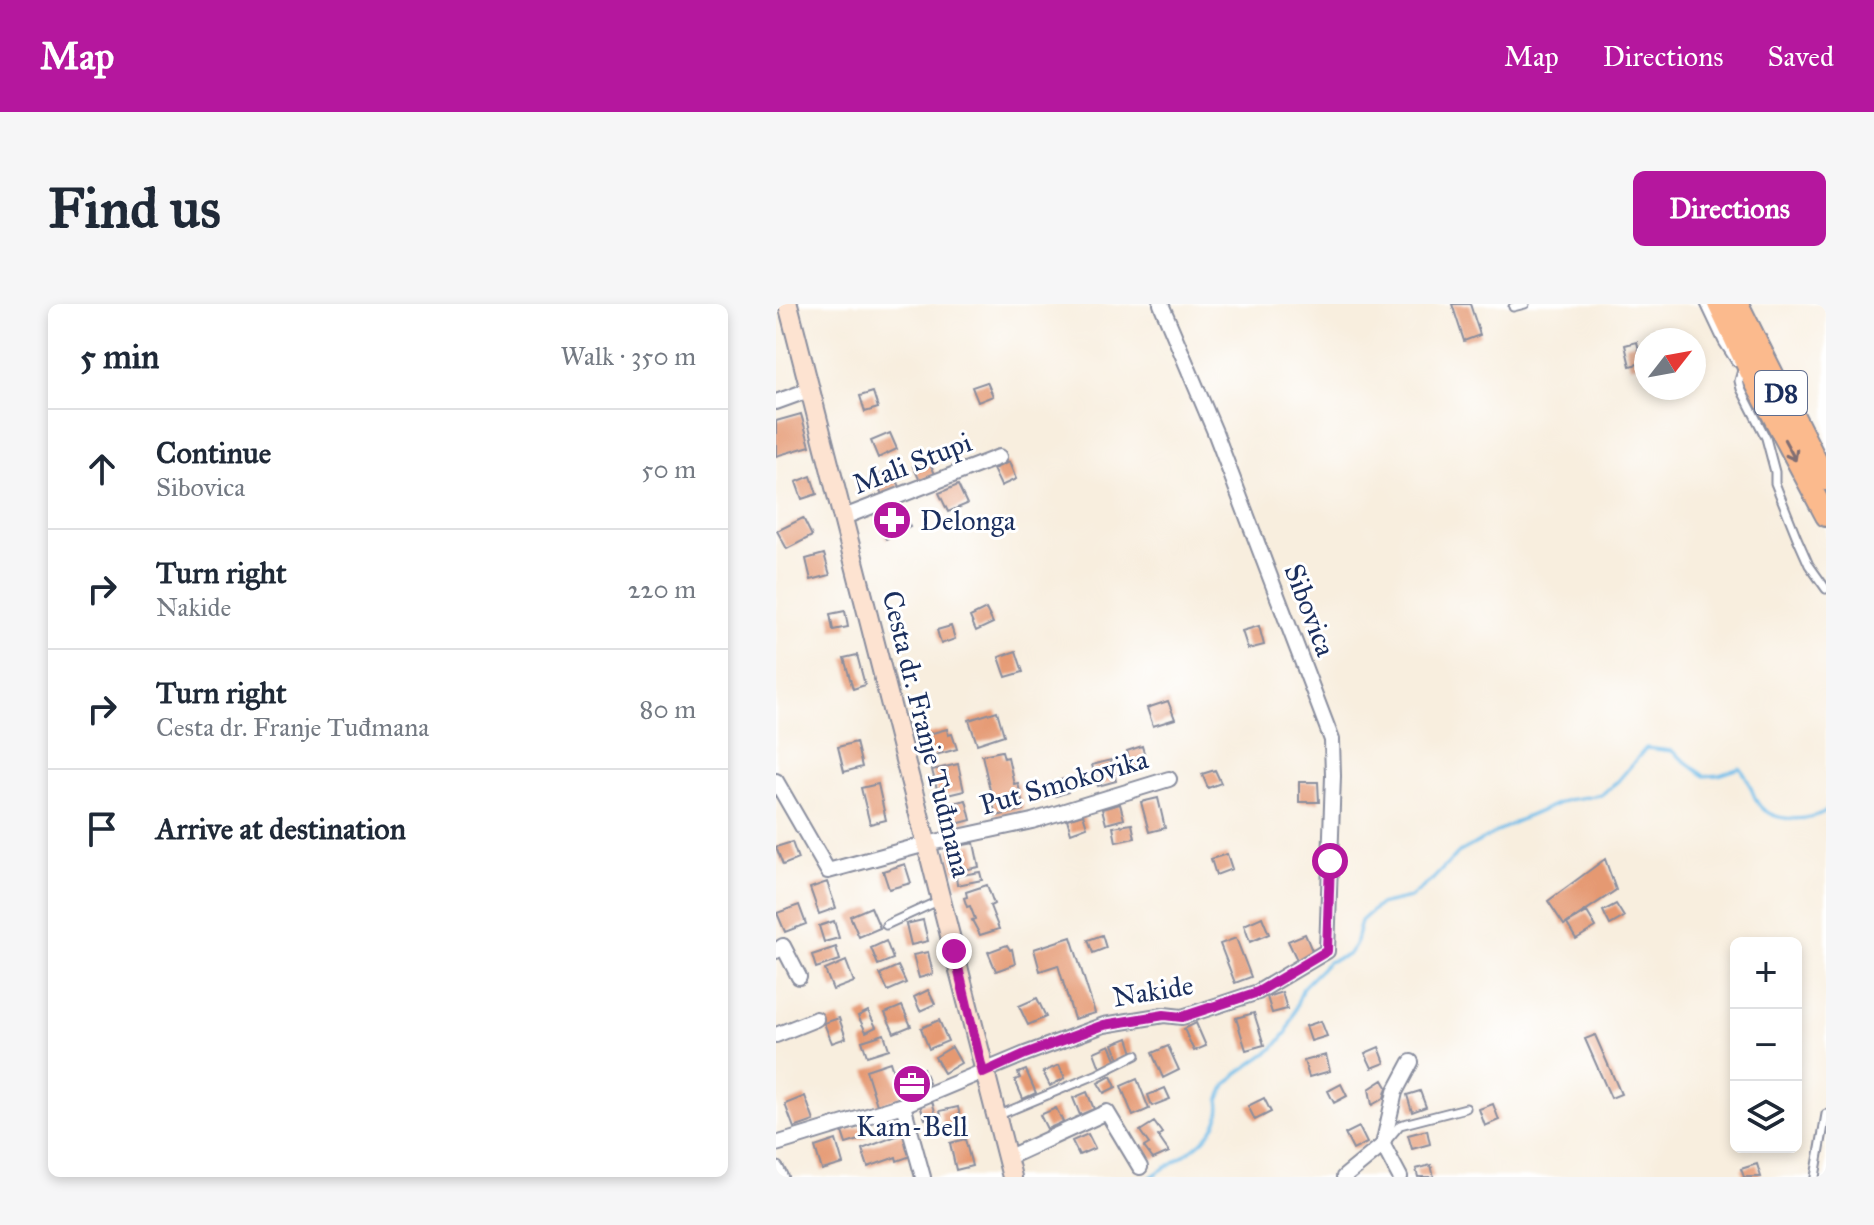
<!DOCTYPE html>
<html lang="en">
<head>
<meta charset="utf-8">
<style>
	body { margin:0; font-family:"IM FELL Great Primer",serif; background:#f6f6f7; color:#1f2937 }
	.controls { position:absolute; right:24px; bottom:24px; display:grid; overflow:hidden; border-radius:12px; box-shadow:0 4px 12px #0003 }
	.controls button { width:72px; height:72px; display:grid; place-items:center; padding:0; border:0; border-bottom:2px solid #e0e1e3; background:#fff; color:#1f2937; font:40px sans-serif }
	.compass { position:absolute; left:858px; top:24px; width:72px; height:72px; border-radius:50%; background:#fff; box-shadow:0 4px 12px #0003; rotate:59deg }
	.stop { position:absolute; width:24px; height:24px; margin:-18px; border:6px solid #b5179e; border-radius:50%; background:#fff }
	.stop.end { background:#b5179e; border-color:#fff; box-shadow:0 2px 8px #0008 }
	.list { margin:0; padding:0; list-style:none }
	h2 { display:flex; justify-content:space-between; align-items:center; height:104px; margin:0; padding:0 32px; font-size:34px }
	h2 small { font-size:26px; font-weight:400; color:#747a83 }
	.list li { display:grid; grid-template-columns:52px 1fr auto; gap:24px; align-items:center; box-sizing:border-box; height:120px; padding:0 32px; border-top:2px solid #e0e1e3 }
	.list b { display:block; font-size:30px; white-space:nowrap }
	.list p { margin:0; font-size:26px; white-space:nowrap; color:#747a83 }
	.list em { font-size:26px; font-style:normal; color:#747a83 }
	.icon { flex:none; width:44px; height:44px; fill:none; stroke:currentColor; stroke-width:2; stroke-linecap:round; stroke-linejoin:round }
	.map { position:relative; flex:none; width:1050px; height:873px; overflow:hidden; border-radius:12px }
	header { display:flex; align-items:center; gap:48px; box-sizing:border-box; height:112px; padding:0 40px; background:#b5179e; color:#fff }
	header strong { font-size:38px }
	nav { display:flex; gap:44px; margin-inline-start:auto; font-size:28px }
	.intro { display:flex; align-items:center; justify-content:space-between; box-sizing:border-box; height:192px; padding:0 48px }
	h1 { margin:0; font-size:56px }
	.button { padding:20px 36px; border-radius:12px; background:#b5179e; color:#fff; font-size:28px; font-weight:700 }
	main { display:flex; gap:48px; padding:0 48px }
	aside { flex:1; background:#fff; border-radius:12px; box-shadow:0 4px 12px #0003 }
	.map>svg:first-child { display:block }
</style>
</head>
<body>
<header>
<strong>Map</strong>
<nav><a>Map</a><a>Directions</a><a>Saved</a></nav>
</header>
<div class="intro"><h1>Find us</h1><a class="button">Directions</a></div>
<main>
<aside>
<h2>5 min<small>Walk · 350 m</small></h2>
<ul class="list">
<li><svg class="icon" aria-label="ahead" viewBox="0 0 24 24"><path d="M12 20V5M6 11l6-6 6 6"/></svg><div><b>Continue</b><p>Sibovica</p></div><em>50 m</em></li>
<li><svg class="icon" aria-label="right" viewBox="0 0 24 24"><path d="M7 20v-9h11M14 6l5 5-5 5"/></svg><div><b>Turn right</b><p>Nakide</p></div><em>220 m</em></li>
<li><svg class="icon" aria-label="right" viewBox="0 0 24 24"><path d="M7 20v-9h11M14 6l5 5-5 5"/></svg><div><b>Turn right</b><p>Cesta dr. Franje Tuđmana</p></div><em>80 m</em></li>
<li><svg class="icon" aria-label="arrive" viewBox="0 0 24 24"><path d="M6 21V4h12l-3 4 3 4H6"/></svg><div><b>Arrive at destination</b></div></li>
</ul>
</aside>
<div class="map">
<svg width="1050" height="873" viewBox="0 0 1050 873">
	<rect width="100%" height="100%" fill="#fff"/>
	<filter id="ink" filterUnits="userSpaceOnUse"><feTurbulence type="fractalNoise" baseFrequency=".0125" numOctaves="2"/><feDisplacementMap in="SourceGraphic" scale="16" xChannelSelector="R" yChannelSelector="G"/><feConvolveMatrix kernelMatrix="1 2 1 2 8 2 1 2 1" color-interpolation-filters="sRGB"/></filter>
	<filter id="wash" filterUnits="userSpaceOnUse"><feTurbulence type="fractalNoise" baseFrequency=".006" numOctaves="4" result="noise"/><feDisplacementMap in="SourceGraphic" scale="32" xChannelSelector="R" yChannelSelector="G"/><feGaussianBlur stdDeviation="1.8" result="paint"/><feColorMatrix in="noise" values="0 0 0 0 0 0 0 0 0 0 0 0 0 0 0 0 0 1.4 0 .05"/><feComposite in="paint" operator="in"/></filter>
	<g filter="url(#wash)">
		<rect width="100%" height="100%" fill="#f8eede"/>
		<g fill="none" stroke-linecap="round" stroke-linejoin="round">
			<path stroke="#6ebce9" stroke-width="3" d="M 375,873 C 399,856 451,832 443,796 L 450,781 L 462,769 L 498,744 L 511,728 L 527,683 L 552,658 L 572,651 L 579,641 L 585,617 L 603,601 L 634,594 L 657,575 L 682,549 L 739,518 L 790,496 L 825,491 L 842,477 L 870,444 L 896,447 L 928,472 L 943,471 L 964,464 C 973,474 975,486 981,498 C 994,519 1031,518 1050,507"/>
		</g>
		<g id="blocks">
			<path fill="#e59972" d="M 676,0 L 694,0 L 704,31 L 688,37 Z
				M 861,38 L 866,59 L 854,62 L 849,41 Z
				M 211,78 L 217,92 L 202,98 L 196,83 Z
				M 97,88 L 102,104 L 89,108 L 84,92 Z
				M 25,110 L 34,142 L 0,152 L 0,117 Z
				M 114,129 L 121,145 L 102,154 L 95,137 Z
				M 152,155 L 159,170 L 144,177 L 137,162 Z
				M 233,158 L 240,175 L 225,182 L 217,165 Z
				M 116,165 L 124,183 L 106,191 L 99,173 Z
				M 35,172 L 41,190 L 26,195 L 20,178 Z
				M 182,181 L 191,200 L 172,208 L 163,189 Z
				M 123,200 L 134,223 L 110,235 L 99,212 Z
				M 27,214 L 36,232 L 11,245 L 1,227 Z
				M 48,250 L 54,271 L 35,276 L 30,255 Z
				M 210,305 L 217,319 L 200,327 L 194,313 Z
				M 69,307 L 72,323 L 57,326 L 54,310 Z
				M 175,322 L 179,335 L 165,340 L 161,326 Z
				M 483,322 L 488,341 L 472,345 L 466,327 Z
				M 240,347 L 247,368 L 230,373 L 223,353 Z
				M 81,351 L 89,381 L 77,385 L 68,354 Z
				M 392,397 L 399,415 L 377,422 L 371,404 Z
				M 221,407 L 228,431 L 201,440 L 193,416 Z
				M 171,425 L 172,431 L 176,430 L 181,445 L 156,452 L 149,431 Z
				M 80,438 L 86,463 L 68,468 L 62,443 Z
				M 366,442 L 372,463 L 356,468 L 351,447 Z
				M 226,447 L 228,454 L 232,453 L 238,480 L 242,479 L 248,506 L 220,512 L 206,451 Z
				M 335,456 L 340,477 L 322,482 L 316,461 Z
				M 182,460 L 188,487 L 163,493 L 156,466 Z
				M 439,466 L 445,479 L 432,484 L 426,470 Z
				M 288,475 L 292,488 L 280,492 L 275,479 Z
				M 523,478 L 542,478 L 543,498 L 523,498 Z
				M 102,480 L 110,516 L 94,520 L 85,484 Z
				M 382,494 L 389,524 L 373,528 L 365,498 Z
				M 190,496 L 195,516 L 169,523 L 164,502 Z
				M 344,500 L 348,515 L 330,520 L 326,505 Z
				M 307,510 L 311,523 L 295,529 L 291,515 Z
				M 356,520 L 359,534 L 340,538 L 337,523 Z
				M 16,538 L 22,555 L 7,561 L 0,543 Z
				M 198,539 L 203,563 L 176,568 L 173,544 Z
				M 451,550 L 456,565 L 440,571 L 435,555 Z
				M 829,555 L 840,586 L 788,621 L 772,597 Z
				M 129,560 L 135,579 L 113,585 L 107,567 Z
				M 204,568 L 206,576 L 181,581 L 180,572 Z
				M 51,578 L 60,604 L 43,610 L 34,584 Z
				M 211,581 L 218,600 L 214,602 L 223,625 L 204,631 L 196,616 L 199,615 L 194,602 L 191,603 L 188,594 L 191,593 L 190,588 Z
				M 840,600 L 848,613 L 834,621 L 827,607 Z
				M 23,601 L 30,620 L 9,628 L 1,609 Z
				M 95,603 L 104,624 L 83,633 L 74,612 Z
				M 811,608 L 820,623 L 800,635 L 791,620 Z
				M 486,613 L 493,630 L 474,638 L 468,621 Z
				M 147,616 L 152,637 L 135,641 L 130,620 Z
				M 58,617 L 63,634 L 48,638 L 43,622 Z
				M 529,630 L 537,649 L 521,656 L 512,637 Z
				M 326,631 L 330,644 L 317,649 L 312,636 Z
				M 295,633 L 319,709 L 298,715 L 282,661 L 264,667 L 258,645 Z
				M 460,634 L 475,673 L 459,679 L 444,640 Z
				M 110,637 L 117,655 L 102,661 L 95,644 Z
				M 231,641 L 234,646 L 236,645 L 239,660 L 220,667 L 212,648 Z
				M 60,643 L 64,656 L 40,664 L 36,651 Z
				M 152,648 L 157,670 L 143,674 L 137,651 Z
				M 70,657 L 78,678 L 57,686 L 49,666 Z
				M 122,662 L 130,679 L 112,687 L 104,670 Z
				M 152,686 L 159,700 L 144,707 L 138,693 Z
				M 506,688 L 511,705 L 496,709 L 491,693 Z
				M 261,694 L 270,713 L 252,721 L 243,702 Z
				M 126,702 L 135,722 L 118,729 L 109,709 Z
				M 92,707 L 100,723 L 90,728 L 82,712 Z
				M 478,709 L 488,741 L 470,746 L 460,714 Z
				M 63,714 L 70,734 L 56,739 L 48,719 Z
				M 163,716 L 172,737 L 153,745 L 145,724 Z
				M 545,717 L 551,732 L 535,737 L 530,722 Z
				M 420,719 L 430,742 L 418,747 L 408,725 Z
				M 108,730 L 113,745 L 91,752 L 86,737 Z
				M 819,731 L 845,790 L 835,794 L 809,735 Z
				M 352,734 L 357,749 L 343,755 L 337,740 Z
				M 334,741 L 341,757 L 324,764 L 318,748 Z
				M 392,742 L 403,766 L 387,774 L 376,749 Z
				M 176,743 L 185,759 L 168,769 L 159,753 Z
				M 603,743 L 609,759 L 596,764 L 589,749 Z
				M 550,751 L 554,767 L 533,773 L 528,757 Z
				M 114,758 L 125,793 L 101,801 L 90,766 Z
				M 283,761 L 289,774 L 274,782 L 267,768 Z
				M 147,764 L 153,779 L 133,788 L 127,773 Z
				M 250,766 L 260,789 L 247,795 L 239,776 L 244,774 L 242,769 Z
				M 335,772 L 340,783 L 328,789 L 322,779 Z
				M 361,775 L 373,805 L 357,812 L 345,782 Z
				M 607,776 L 611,783 L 608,794 L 596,801 L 593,785 Z
				M 565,780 L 571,792 L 558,799 L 552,787 Z
				M 389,784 L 394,795 L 376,802 L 372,791 Z
				M 644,787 L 650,803 L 636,808 L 631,791 Z
				M 311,788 L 318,805 L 304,811 L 297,794 Z
				M 29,792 L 38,817 L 18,824 L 9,800 Z
				M 488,794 L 495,808 L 479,816 L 472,802 Z
				M 156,797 L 160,811 L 149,815 L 144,801 Z
				M 717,800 L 723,816 L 709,822 L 703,805 Z
				M 182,803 L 186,822 L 168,826 L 164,807 Z
				M 280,804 L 287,818 L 271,825 L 264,811 Z
				M 378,818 L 386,829 L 382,832 L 393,848 L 377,855 L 368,843 L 373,840 L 364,827 Z
				M 87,822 L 90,834 L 70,840 L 66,828 Z
				M 583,823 L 591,839 L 577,846 L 569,830 Z
				M 651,826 L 654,840 L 636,845 L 632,831 Z
				M 128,829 L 135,852 L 121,857 L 120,853 L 92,863 L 86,845 Z
				M 312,830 L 319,844 L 303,851 L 296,837 Z
				M 189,835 L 196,862 L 180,866 L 174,839 Z
				M 60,836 L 67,860 L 46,866 L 39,843 Z
				M 981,860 L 985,873 L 968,873 L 965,865 Z
				M 655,861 L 658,873 L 642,873 L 640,865 Z"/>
		</g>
	</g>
	<g filter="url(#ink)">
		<use href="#blocks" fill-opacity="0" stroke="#8a8e9e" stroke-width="2"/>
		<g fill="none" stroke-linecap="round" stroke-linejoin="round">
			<g stroke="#8a8e9e" stroke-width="11">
				<path id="lane" d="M 929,0 L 947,38 L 960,58
					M 737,3 L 749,0
					M 966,66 L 963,77 L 965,85 L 990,134 L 999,168 L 999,179 L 1021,234 L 1033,261 L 1050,285
					M 110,621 L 162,597
					M 223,811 L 322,770 L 360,751
					M 613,834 L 624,821 L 690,804
					M 1039,873 L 1050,810"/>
			</g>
			<g stroke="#8a8e9e" stroke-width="18">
				<path id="street" d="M 0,98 L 33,86
					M 68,213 L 223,153
					M 0,477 L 52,567 L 150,540 L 256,517 L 393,475
					M 0,647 L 7,642 L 23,673
					M 0,731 L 40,715
					M 127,801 L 147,873
					M 0,840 L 127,801 L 249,750 L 328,721 L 388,711 L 406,713 L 482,688 L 551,647 L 557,472 L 556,436 L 439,128 L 385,0
					M 607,841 L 624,873
					M 231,854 L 331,808 L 364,863
					M 0,865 L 4,873
					M 568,873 L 607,841 L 619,788 L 635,758"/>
			</g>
			<g stroke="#8a8e9e" stroke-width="22">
				<path id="secondary" d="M 12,0 L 236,873"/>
			</g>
			<g stroke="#8a8e9e" stroke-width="24">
				<path id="primary" d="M 942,0 L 980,80 L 1050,212
					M 962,0 L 1050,176"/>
			</g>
			<use href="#lane" stroke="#fff" stroke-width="7"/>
			<use href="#street" stroke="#fff" stroke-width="14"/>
			<use href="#secondary" stroke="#fde3d1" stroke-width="18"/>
			<use href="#primary" stroke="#fbba8d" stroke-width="20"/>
		</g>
		<defs><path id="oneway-shaft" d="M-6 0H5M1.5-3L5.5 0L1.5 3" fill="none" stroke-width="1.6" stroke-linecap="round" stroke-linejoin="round" transform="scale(2)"/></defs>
		<use stroke="#806e73" href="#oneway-shaft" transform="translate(1014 146) rotate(62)"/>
	</g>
	<g fill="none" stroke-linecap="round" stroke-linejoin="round" filter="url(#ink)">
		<path stroke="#b5179e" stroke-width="10" d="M 178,647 L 207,769 L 249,750 L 328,721 L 388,711 L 406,713 L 482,688 L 551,647 L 554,557"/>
	</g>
	<defs>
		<g id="pharmacy-disc" transform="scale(2)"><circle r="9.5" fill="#b5179e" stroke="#fff"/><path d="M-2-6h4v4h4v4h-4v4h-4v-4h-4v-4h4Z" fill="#fff"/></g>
		<g id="office-disc" transform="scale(2)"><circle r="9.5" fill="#b5179e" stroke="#fff"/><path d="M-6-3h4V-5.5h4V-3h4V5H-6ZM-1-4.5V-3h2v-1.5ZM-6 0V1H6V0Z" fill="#fff"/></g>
	</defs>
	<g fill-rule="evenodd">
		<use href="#pharmacy-disc" x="116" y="216"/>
		<use href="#office-disc" x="136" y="780"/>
	</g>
	<g text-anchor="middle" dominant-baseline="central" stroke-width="6" stroke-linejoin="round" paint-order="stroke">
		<rect fill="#fff" stroke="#5f6d8e" stroke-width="2" x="979" y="67" width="52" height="44" rx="6"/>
		<g font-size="26" font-weight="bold" fill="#1b2f5e">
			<text x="1005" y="89">D8</text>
		</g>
		<g font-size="28" fill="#1b2f5e" stroke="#fff">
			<text transform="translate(136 159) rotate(-21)">Mali Stupi</text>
			<text transform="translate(534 306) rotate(69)">Sibovica</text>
			<text transform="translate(151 430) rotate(76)">Cesta dr. Franje Tuđmana</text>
			<text transform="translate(288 478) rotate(-16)">Put Smokovika</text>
			<text transform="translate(377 687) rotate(-9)">Nakide</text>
		</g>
		<g font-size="28" fill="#1b2f5e" stroke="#fff" text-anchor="start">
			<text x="144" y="216">Delonga</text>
			<text x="136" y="822" text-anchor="middle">Kam-Bell</text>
		</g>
	</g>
</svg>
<div class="controls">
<button>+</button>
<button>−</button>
<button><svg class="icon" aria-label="layers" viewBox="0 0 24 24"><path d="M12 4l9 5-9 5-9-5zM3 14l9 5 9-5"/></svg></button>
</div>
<svg class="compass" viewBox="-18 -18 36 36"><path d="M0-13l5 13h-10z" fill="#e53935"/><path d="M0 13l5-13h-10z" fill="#747a83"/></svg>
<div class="stop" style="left:554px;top:557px"></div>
<div class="stop end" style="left:178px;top:647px"></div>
</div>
</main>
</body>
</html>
